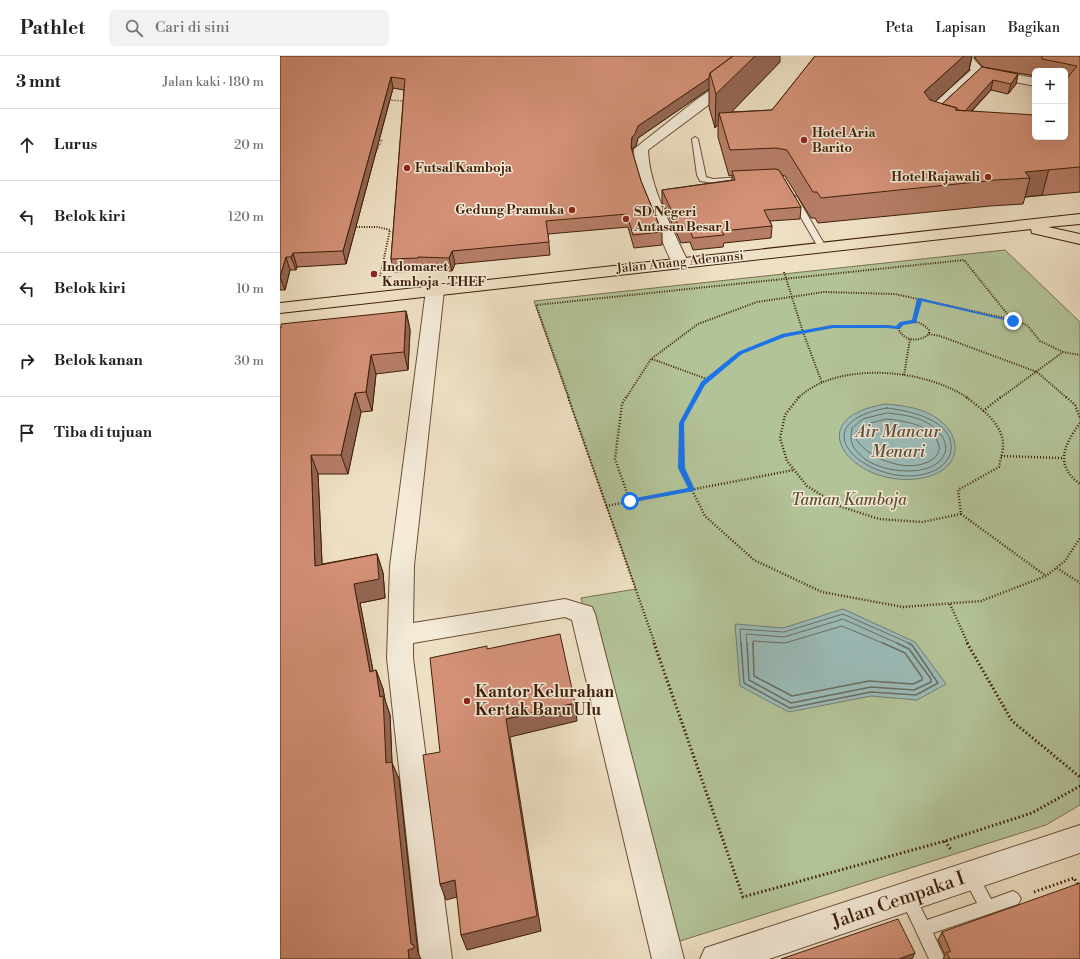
<!DOCTYPE html>
<html lang="id">
<head>
<meta charset="utf-8">
<style>
	body { margin:0; font-family:"Libre Bodoni",serif; background:#f2f2f2; color:#202124 }
	.controls { position:absolute; right:12px; top:12px; display:grid; overflow:hidden; border-radius:6px; box-shadow:0 4px 16px #0002 }
	.controls button { width:36px; height:36px; display:grid; place-items:center; padding:0; border:0; border-bottom:1px solid #e0e0e0; background:#fff; color:#202124; font:20px sans-serif }
	.stop { position:absolute; width:12px; height:12px; margin:-9px; border:3px solid #1a73e8; border-radius:50%; background:#fff }
	.stop.end { background:#1a73e8; border-color:#fff; box-shadow:0 1px 4px #0008 }
	.list { margin:0; padding:0; list-style:none }
	h2 { display:flex; justify-content:space-between; align-items:center; height:52px; margin:0; padding:0 16px; font-size:17px }
	h2 small { font-size:13px; font-weight:400; color:#757577 }
	.list li { display:grid; grid-template-columns:26px 1fr auto; gap:12px; align-items:center; box-sizing:border-box; height:72px; padding:0 16px; border-top:1px solid #e0e0e0 }
	.list b { display:block; font-size:15px; white-space:nowrap }
	.list em { font-size:13px; font-style:normal; color:#757577 }
	.icon { flex:none; width:22px; height:22px; fill:none; stroke:currentColor; stroke-width:2; stroke-linecap:round; stroke-linejoin:round }
	.map { position:relative; flex:none; width:800px; height:903px; overflow:hidden }
	header { display:flex; align-items:center; gap:24px; box-sizing:border-box; height:56px; padding:0 20px; background:#fff; border-bottom:1px solid #e0e0e0 }
	header strong { font-size:19px }
	nav { display:flex; gap:22px; margin-inline-start:auto; font-size:14px }
	.search { width:280px; height:36px; background:#f2f2f2; display:flex; align-items:center; gap:10px; box-sizing:border-box; padding:0 14px; border-radius:6px; color:#757577; font-size:15px }
	main { display:flex }
	aside { flex:1; background:#fff }
	.map>svg:first-child { display:block }
</style>
</head>
<body>
<header>
<strong>Pathlet</strong>
<div class="search"><svg class="icon" aria-label="search" viewBox="0 0 24 24"><circle cx="10" cy="10" r="6"/><path d="M15 15l6 6"/></svg>Cari di sini</div>
<nav><a>Peta</a><a>Lapisan</a><a>Bagikan</a></nav>
</header>
<main>
<aside>
<h2>3 mnt<small>Jalan kaki · 180 m</small></h2>
<ul class="list">
<li><svg class="icon" aria-label="ahead" viewBox="0 0 24 24"><path d="M12 20V5M6 11l6-6 6 6"/></svg><div><b>Lurus</b></div><em>20 m</em></li>
<li><svg class="icon" aria-label="left" viewBox="0 0 24 24"><path d="M17 20v-9H6M10 6l-5 5 5 5"/></svg><div><b>Belok kiri</b></div><em>120 m</em></li>
<li><svg class="icon" aria-label="left" viewBox="0 0 24 24"><path d="M17 20v-9H6M10 6l-5 5 5 5"/></svg><div><b>Belok kiri</b></div><em>10 m</em></li>
<li><svg class="icon" aria-label="right" viewBox="0 0 24 24"><path d="M7 20v-9h11M14 6l5 5-5 5"/></svg><div><b>Belok kanan</b></div><em>30 m</em></li>
<li><svg class="icon" aria-label="arrive" viewBox="0 0 24 24"><path d="M6 21V4h12l-3 4 3 4H6"/></svg><div><b>Tiba di tujuan</b></div></li>
</ul>
</aside>
<div class="map">
<svg width="800" height="903" viewBox="0 0 800 903">
	<rect width="100%" height="100%" fill="#eee0c4"/>
	<filter id="stains"><feTurbulence type="fractalNoise" baseFrequency=".005" numOctaves="4"/><feColorMatrix values="0 0 0 0 .2 0 0 0 0 .09 0 0 0 0 .02 0 0 0 .5 -.17"/></filter>
	<radialGradient id="worn" r=".72"><stop offset=".6" stop-color="#630" stop-opacity="0"/><stop offset="1" stop-color="#630" stop-opacity=".3"/></radialGradient>
	<path fill="#b3c398" stroke="#797150" d="M 725,194 L 800,266 L 800,749 L 766,769 L 397,886 L 301,542 L 356,533 L 254,245 Z"/>
	<path fill="#9bbcba" stroke="#767d72" d="M 606,348 C 625,350 643,352 658,363 C 685,383 679,413 647,421 C 578,438 512,363 606,348 Z
		M 563,553 L 635,586 L 666,628 L 637,644 L 591,640 L 509,656 L 460,630 L 455,568 L 503,572 Z"/>
	<g fill="none" stroke-linecap="round" stroke-linejoin="round">
		<path stroke="#6d6e60" stroke-width="1" d="M 607,352 C 630,355 675,364 671,395 C 669,405 660,413 651,416 C 596,437 512,369 607,352 Z
			M 607,357 C 627,359 649,362 661,379 C 665,384 667,391 665,397 C 655,423 603,417 585,403 C 573,393 569,388 572,372 L 583,363 Z
			M 607,363 C 624,365 655,369 659,390 C 660,395 657,400 653,403 C 631,419 589,404 576,383 L 577,375 L 587,368 Z
			M 461,588 L 460,573 L 504,576 L 563,558 L 631,588
			M 467,588 L 466,578 L 504,581 L 563,563 L 619,588
			M 473,588 L 473,585 L 505,587 L 562,570 L 605,588"/>
		<path stroke="#6d6e60" stroke-width="1.5" d="M 461,587 L 464,627 L 510,652 L 591,636 L 636,639 L 658,627 L 632,589 L 628,587
			M 467,587 L 469,624 L 511,647 L 591,631 L 634,634 L 651,626 L 651,623 L 629,593 L 617,587
			M 473,587 L 474,620 L 512,640 L 589,625 L 633,628 L 642,624 L 642,621 L 625,597 L 603,587"/>
		<g stroke="#6b4f36" stroke-width="2">
			<path id="service" d="M 415,81 L 418,83 L 426,121 L 433,123 L 464,121 L 468,123 L 467,125 L 433,127 L 420,125 L 417,119 L 412,83 Z
				M 510,139 L 513,139 L 517,141 L 546,191 L 545,193 L 539,193 L 538,191 L 509,141 Z
				M 691,813 L 696,815 L 711,843 L 733,835 L 738,838 L 741,843 L 738,848 L 653,877 L 665,903 L 649,903 L 620,841 L 623,836 L 628,833 L 633,836 L 647,864 L 697,847 L 683,820 L 686,815 Z"/>
		</g>
		<g stroke="#6b4f36" stroke-width="2">
			<path id="minor" d="M 480,0 L 494,0 L 368,94 C 369,131 393,173 408,206 L 406,210 L 400,211 L 394,210 C 388,200 384,189 380,179 C 368,152 354,123 354,93 L 416,44 Z
				M 682,0 L 694,0 L 693,2 L 702,12 L 755,22 L 755,30 L 700,19 L 656,60 L 662,62 L 664,65 L 662,68 L 657,69 L 644,65 L 641,60 L 643,57 L 691,14 L 681,3 Z
				M 155,229 L 161,230 L 164,234 L 134,510 L 133,567 L 285,543 L 312,551 L 315,558 L 404,903 L 372,903 L 292,564 L 285,561 L 133,587 L 133,602 L 172,903 L 140,903 L 107,602 L 110,510 L 146,234 L 149,230 Z
				M 800,769 L 800,797 L 489,903 L 420,903 L 425,892 Z"/>
		</g>
		<g stroke="#3f1f07" stroke-width="2">
			<path id="trunk" d="M 800,158 L 800,168 L 768,171 L 800,178 L 800,188 L 752,177 L 751,173 L 0,257 L 0,247 Z"/>
		</g>
		<path stroke="#3f1f07" stroke-width="1.5" stroke-dasharray="0.5 1" stroke-linecap="butt" d="M 108,44 L 125,45
			M 95,98 L 102,84 L 97,84"/>
		<path stroke="#3f1f07" stroke-width="2" stroke-dasharray="1 1.5" stroke-linecap="butt" d="M 74,171 L 98,171 L 110,174 L 100,221
			M 504,216 L 523,276 L 542,327
			M 635,265 L 640,243
			M 618,272 C 628,262 640,264 649,274 L 649,278
			M 618,272 C 623,285 639,287 649,278
			M 649,278 L 660,280 L 757,316 L 787,342
			M 372,303 L 427,323
			M 624,319 L 630,283
			M 289,342 L 256,249 L 684,204 L 733,265
			M 346,342 L 371,303 L 418,268 L 477,246 L 544,236 L 615,238 L 725,262 L 747,269 L 760,285 L 783,296
			M 415,342 L 423,327 L 460,297 L 504,279 L 553,270 L 606,270 L 618,272
			M 518,342 C 558,304 645,313 688,342
			M 720,342 L 783,296 L 800,299"/>
		<path stroke="#3f1f07" stroke-width="2.5" stroke-dasharray="1 2" stroke-linecap="butt" d="M 288,341 L 375,588
			M 346,341 L 342,348 L 335,403 L 350,445
			M 415,341 L 402,367 L 401,412 L 425,460 L 474,504 L 542,536 L 623,551 L 701,545 L 766,520 L 785,505 L 800,482
			M 519,341 L 505,359 L 500,382 L 507,405 L 527,430 L 559,450 L 599,463 L 642,466 L 681,458 L 678,434 L 719,411 C 720,404 723,397 723,389 C 723,368 702,353 686,341
			M 786,341 L 795,349 L 800,362
			M 703,355 L 721,341
			M 800,367 C 784,389 774,409 800,428
			M 721,400 L 782,402
			M 326,450 L 514,414
			M 681,458 L 766,520
			M 777,512 L 800,527
			M 670,548 L 688,588"/>
		<path stroke="#3f1f07" stroke-width="3" stroke-dasharray="1.5 2.5" stroke-linecap="butt" d="M 374,587 L 463,841 L 665,785 L 752,757 L 800,730
			M 687,587 L 732,665 L 800,721
			M 665,785 L 672,795
			M 754,836 L 794,822 L 800,832"/>
		<use href="#service" fill="#f4ebd9" fill-rule="evenodd"/>
		<use href="#minor" fill="#f4ebd9" fill-rule="evenodd"/>
		<use href="#trunk" fill="#eee0c4" fill-rule="evenodd"/>
	</g>
	<path fill="#b67d67" stroke="#3f1f07" d="M 0,0 L 500,6 L 451,56 L 492,54 L 535,0 L 692,0 L 689,14 L 655,46 L 662,48 L 702,11 L 738,18 L 736,28 L 728,38 L 711,34 L 692,55 L 785,81 L 785,15 L 755,15 L 755,20 L 703,11 L 695,2 L 695,0 L 800,0 L 800,136 L 745,141 L 743,148 L 710,150 L 538,167 L 535,162 L 531,162 L 505,120 L 502,119 L 521,151 L 520,163 L 490,165 L 492,170 L 491,182 L 444,187 L 443,191 L 413,194 L 410,186 L 401,187 L 382,146 L 382,134 L 452,124 L 452,119 L 449,120 L 438,81 L 438,69 L 435,72 L 429,51 L 429,33 L 358,82 L 356,90 L 352,93 L 352,95 L 361,125 L 382,176 L 382,189 L 354,192 L 348,171 L 268,178 L 270,199 L 175,208 L 172,215 L 141,214 L 141,215 L 114,216 L 111,203 L 124,34 L 113,32 L 66,208 L 17,211 L 16,214 L 10,214 L 5,234 L 0,234 Z
		M 126,255 L 130,274 L 128,314 L 96,318 L 92,355 L 81,356 L 68,418 L 38,418 L 42,508 L 97,498 L 103,517 L 105,542 L 80,547 L 93,615 L 96,614 L 103,633 L 105,644 L 110,659 L 112,707 L 119,723 L 138,897 L 0,903 L 0,272 Z
		M 662,876 L 800,903 L 663,903 L 665,899 L 658,884 Z"/>
	<path fill="#946654" stroke="#3f1f07" d="M 462,0 L 500,0 L 500,6 L 442,66 L 439,57 L 438,69 L 435,72 L 436,38 Z
		M 684,0 L 692,0 L 689,14 L 640,60 L 644,36 Z
		M 738,18 L 736,28 L 728,38 L 731,28 Z
		M 111,21 L 113,32 L 66,208 L 63,195 Z
		M 429,22 L 429,33 L 358,82 L 356,90 L 352,93 L 352,103 L 351,91 L 352,81 L 358,70 Z
		M 713,24 L 711,34 L 681,66 L 683,56 Z
		M 769,113 L 762,139 L 745,141 L 750,122 L 745,116 Z
		M 172,195 L 175,208 L 172,215 L 169,202 Z
		M 13,197 L 17,211 L 16,214 L 11,201 Z
		M 6,201 L 10,214 L 5,234 L 0,221 Z
		M 126,255 L 130,274 L 128,314 L 124,296 Z
		M 91,299 L 96,318 L 92,355 L 86,336 Z
		M 75,337 L 81,356 L 68,418 L 61,399 Z
		M 31,399 L 38,418 L 43,529 L 35,510 Z
		M 97,498 L 103,517 L 105,542 L 80,547 L 97,635 L 90,616 L 74,528 Z
		M 96,614 L 103,633 L 105,644 L 110,659 L 112,707 L 119,723 L 138,897 L 141,903 L 129,903 L 128,894 L 131,888 L 106,707 L 100,641 Z
		M 295,647 L 297,665 L 230,681 L 261,875 L 187,894 L 181,879 L 226,663 Z
		M 175,824 L 181,840 L 166,844 L 160,828 Z
		M 635,897 L 632,903 L 619,903 Z"/>
	<path fill="#d49178" stroke="#3f1f07" d="M 0,0 L 453,0 L 430,17 L 429,22 L 358,70 L 355,78 L 352,81 L 351,91 L 361,125 L 382,176 L 353,179 L 347,158 L 266,165 L 269,186 L 172,195 L 169,202 L 138,201 L 138,202 L 111,203 L 125,23 L 111,21 L 63,195 L 13,197 L 11,201 L 6,201 L 0,221 Z
		M 453,0 L 475,0 L 436,38 L 430,17 Z
		M 535,0 L 684,0 L 644,36 L 650,44 L 677,52 L 675,54 L 755,59 L 755,81 L 785,81 L 785,25 L 797,10 L 762,3 L 762,0 L 800,0 L 800,111 L 745,116 L 750,122 L 716,124 L 541,142 L 537,136 L 533,136 L 507,94 L 496,92 L 450,94 L 439,57 L 492,54 Z
		M 702,11 L 738,18 L 731,28 L 713,24 L 685,55 L 677,54 L 677,52 L 662,48 Z
		M 495,113 L 499,114 L 521,151 L 484,154 L 492,170 L 442,175 L 444,179 L 413,182 L 410,174 L 401,175 L 382,134 L 455,124 L 452,115 Z
		M 126,255 L 124,296 L 91,299 L 86,336 L 75,337 L 61,399 L 31,399 L 35,510 L 97,498 L 99,523 L 74,528 L 90,616 L 96,614 L 100,641 L 103,640 L 106,707 L 112,706 L 131,888 L 134,889 L 134,892 L 128,894 L 129,903 L 0,903 L 0,272 L 1,272 L 1,268 Z
		M 280,578 L 295,647 L 226,663 L 257,860 L 181,879 L 175,824 L 160,828 L 143,699 L 160,696 L 150,602 L 207,590 L 207,593 Z
		M 800,827 L 800,903 L 670,903 L 666,896 L 670,896 L 670,894 L 662,876 Z
		M 618,863 L 635,897 L 619,903 L 501,903 Z"/>
	<path fill="#1a73e8" d="M 640,242 L 735,265 L 733,266 L 642,245 L 636,267 L 623,269 L 620,273 L 606,272 L 553,272 L 505,281 L 462,298 L 425,329 L 404,367 L 405,412 L 415,434 L 414,435 L 348,447 L 347,445 L 350,443 L 408,432 L 398,412 L 399,367 L 421,326 L 458,296 L 502,278 L 553,269 L 606,269 L 616,270 L 620,266 L 632,264 L 637,243 Z"/>
	<g fill="#8f2418" stroke="#f4ebd9" stroke-width="1.5">
		<circle cx="524" cy="84" r="4"/>
		<circle cx="127" cy="112" r="4"/>
		<circle cx="708" cy="121" r="4"/>
		<circle cx="292" cy="154" r="4"/>
		<circle cx="346" cy="163" r="4"/>
		<circle cx="94" cy="218" r="4"/>
		<circle cx="187" cy="645" r="4"/>
	</g>
	<g text-anchor="middle" dominant-baseline="central" stroke-width="3" stroke-linejoin="round" paint-order="stroke">
		<g font-size="13" font-weight="bold" fill="#3f1f07" stroke="#f4ebd9" text-anchor="start">
			<text x="532" y="77">Hotel Aria<tspan x="532" dy="15">Barito</tspan></text>
			<text x="135" y="112">Futsal Kamboja</text>
			<text x="700" y="121" text-anchor="end">Hotel Rajawali</text>
			<text x="284" y="154" text-anchor="end">Gedung Pramuka</text>
			<text x="354" y="156">SD Negeri<tspan x="354" dy="15">Antasan Besar 1</tspan></text>
			<text x="102" y="211">Indomaret<tspan x="102" dy="15">Kamboja - THEF</tspan></text>
		</g>
		<g font-size="13" fill="#3f1f07" stroke="#f4ebd9">
			<text transform="translate(400 206) rotate(-6)">Jalan Anang Adenansi</text>
		</g>
		<g font-size="16" font-style="italic" fill="#625032" stroke="#f4ebd9">
			<text x="569" y="444">Taman Kamboja</text>
		</g>
		<g font-size="16" font-weight="bold" fill="#3f1f07" stroke="#f4ebd9" text-anchor="start">
			<text x="195" y="636">Kantor Kelurahan<tspan x="195" dy="18">Kertak Baru Ulu</tspan></text>
		</g>
		<g font-size="17" font-style="italic" fill="#5b4e3d" stroke="#f4ebd9">
			<text x="618" y="376">Air Mancur<tspan x="618" dy="20">Menari</tspan></text>
		</g>
		<g font-size="19" fill="#3f1f07" stroke="#f4ebd9">
			<text transform="translate(618 844) rotate(-19)">Jalan Cempaka I</text>
		</g>
	</g>
	<rect width="100%" height="100%" filter="url(#stains)"/>
	<rect width="100%" height="100%" fill="url(#worn)"/>
</svg>
<div class="controls">
<button>+</button>
<button>−</button>
</div>
<div class="stop" style="left:350px;top:445px"></div>
<div class="stop end" style="left:733px;top:265px"></div>
</div>
</main>
</body>
</html>
